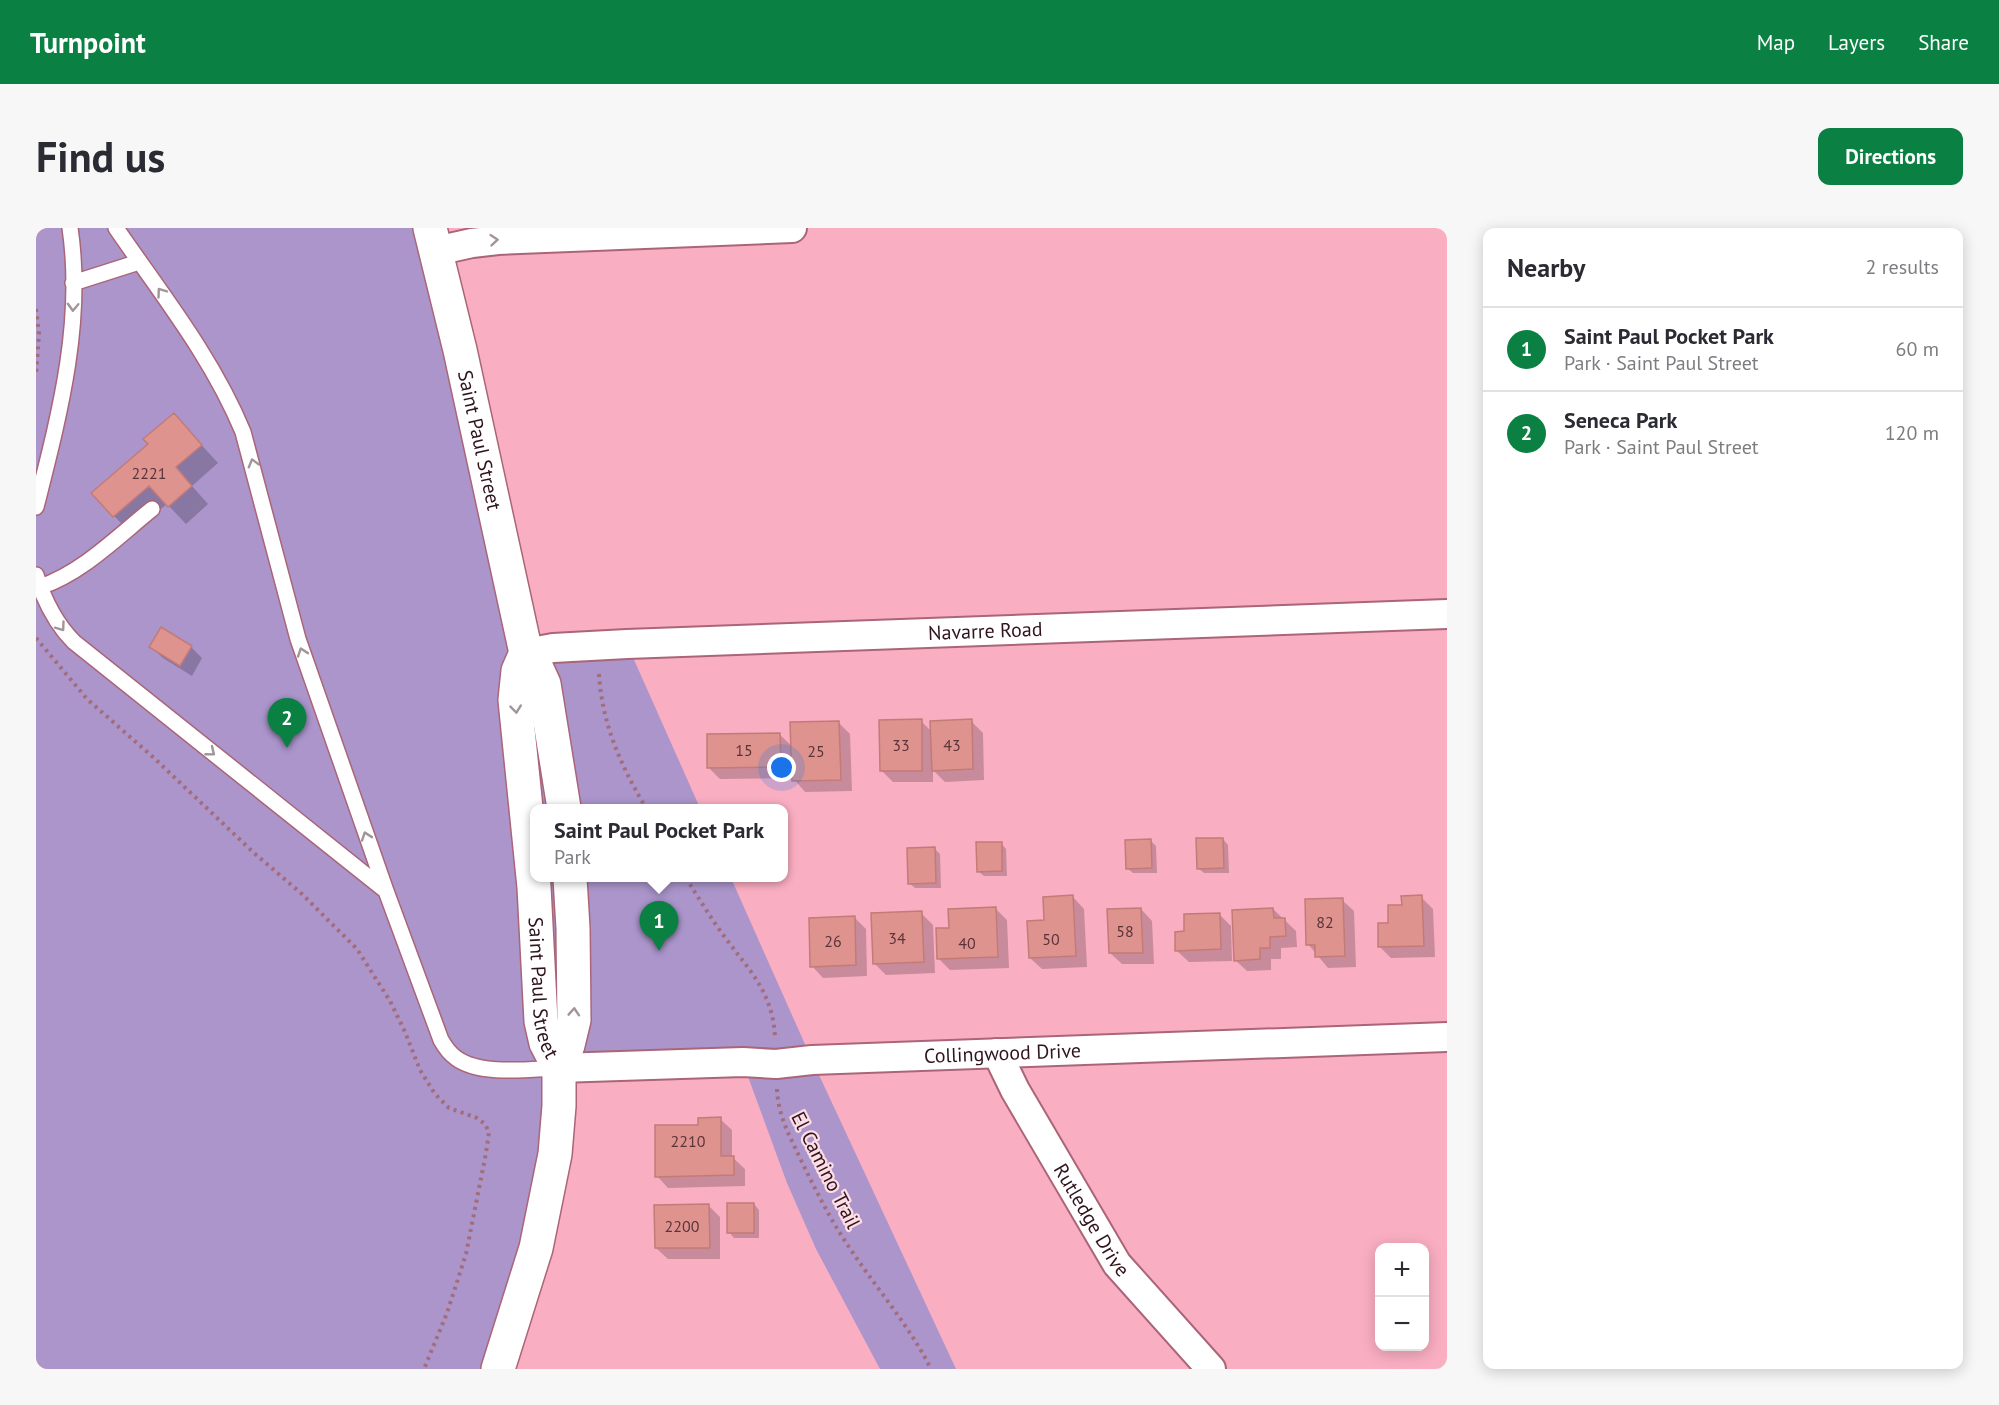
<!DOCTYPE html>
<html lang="en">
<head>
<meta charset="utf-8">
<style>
	body { margin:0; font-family:"PT Sans",sans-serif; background:#f7f7f7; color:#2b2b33 }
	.controls { position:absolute; right:18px; bottom:18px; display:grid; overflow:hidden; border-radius:12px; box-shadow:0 3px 15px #0003 }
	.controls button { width:54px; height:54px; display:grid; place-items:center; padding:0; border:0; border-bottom:2px solid #e1e1e2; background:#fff; color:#2b2b33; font:30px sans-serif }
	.you { position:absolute; left:746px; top:540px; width:21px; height:21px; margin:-15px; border:4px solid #fff; border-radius:50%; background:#1a73e8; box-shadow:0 0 0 9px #1a73e833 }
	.badge { display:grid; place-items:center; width:39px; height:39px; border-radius:50%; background:#0b8043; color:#fff; font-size:20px; font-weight:700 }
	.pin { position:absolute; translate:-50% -50px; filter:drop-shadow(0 2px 3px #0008) }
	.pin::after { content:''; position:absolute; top:32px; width:21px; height:18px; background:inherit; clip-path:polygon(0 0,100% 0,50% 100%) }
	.popup { position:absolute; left:494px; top:576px; width:258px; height:78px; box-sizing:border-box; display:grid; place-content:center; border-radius:12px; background:#fff; filter:drop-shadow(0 2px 4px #0005); font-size:20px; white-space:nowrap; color:#7c7c81 }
	.popup b { font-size:22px; color:#2b2b33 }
	.popup::after { content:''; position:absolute; left:50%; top:100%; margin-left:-12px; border:12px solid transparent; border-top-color:#fff }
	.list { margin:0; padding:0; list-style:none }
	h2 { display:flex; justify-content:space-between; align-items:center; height:78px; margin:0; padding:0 24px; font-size:26px }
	h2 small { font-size:20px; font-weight:400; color:#7c7c81 }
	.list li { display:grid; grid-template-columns:39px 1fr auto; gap:18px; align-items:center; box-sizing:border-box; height:84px; padding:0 24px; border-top:2px solid #e1e1e2 }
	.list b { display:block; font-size:22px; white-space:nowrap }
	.list p { margin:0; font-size:20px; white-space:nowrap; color:#7c7c81 }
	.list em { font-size:20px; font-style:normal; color:#7c7c81 }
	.map { position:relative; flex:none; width:1411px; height:1141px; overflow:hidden; border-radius:12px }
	header { display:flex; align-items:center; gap:36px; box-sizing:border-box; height:84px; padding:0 30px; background:#0b8043; color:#fff }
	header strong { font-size:28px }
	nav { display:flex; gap:33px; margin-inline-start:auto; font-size:21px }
	.intro { display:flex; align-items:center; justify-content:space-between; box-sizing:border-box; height:144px; padding:0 36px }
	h1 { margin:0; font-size:42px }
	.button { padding:15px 27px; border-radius:12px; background:#0b8043; color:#fff; font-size:21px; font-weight:700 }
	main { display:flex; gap:36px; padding:0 36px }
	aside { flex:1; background:#fff; border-radius:12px; box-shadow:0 3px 15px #0003 }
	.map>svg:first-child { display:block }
</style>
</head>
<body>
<header>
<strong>Turnpoint</strong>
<nav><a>Map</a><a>Layers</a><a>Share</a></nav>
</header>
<div class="intro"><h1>Find us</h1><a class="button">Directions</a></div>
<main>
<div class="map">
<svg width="1411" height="1141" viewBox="0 0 1411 1141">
	<rect width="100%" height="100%" fill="#faaec2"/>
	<path fill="#ab95cb" d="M 0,0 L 394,0 L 490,424 L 591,416 L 664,580 L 498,580 L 498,650 L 695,650 L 776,832 L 920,1141 L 844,1141 L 780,1021 L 751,955 L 707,835 L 523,841 L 462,1141 L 0,1141 Z"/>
	<path fill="#0003" d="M 138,187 L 182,235 L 156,258 L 172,276 L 150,296 L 131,276 L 95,306 L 57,265 L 114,216 Z
		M 115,419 L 155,419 L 166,430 L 156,448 L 127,430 Z
		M 885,493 L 896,504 L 935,493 L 947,505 L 948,552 L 909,554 L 897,542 L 897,554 L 857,554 L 846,543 Z
		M 803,495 L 814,506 L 816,563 L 769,564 L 757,550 L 684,551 L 673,540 L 743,506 L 757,519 Z
		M 1187,611 L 1192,617 L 1193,645 L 1168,645 L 1162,640 Z
		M 1115,613 L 1120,618 L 1121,645 L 1097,645 L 1091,640 Z
		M 965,615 L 970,621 L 971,648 L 948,648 L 942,643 Z
		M 898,620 L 904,626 L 905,660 L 879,660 L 873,655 Z
		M 1037,669 L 1048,681 L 1051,739 L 1006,741 L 994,730 Z
		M 1385,669 L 1397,681 L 1399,729 L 1355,730 L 1344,719 L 1354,696 Z
		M 1306,672 L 1318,683 L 1320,739 L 1292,740 L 1272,716 Z
		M 960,681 L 971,692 L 973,740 L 914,742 L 903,731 L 914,701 Z
		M 1105,681 L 1116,693 L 1118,736 L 1086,736 L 1074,725 Z
		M 1237,681 L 1260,703 L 1261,719 L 1245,720 L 1245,731 L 1235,731 L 1235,742 L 1211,743 L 1199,732 Z
		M 885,685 L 897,697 L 899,745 L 850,747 L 838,735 Z
		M 1183,686 L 1195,698 L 1196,733 L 1153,734 L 1141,723 L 1150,705 Z
		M 819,690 L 830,701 L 831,748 L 787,750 L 776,738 Z
		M 684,891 L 696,902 L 696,929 L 709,941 L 709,958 L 632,960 L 621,948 L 664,898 Z
		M 718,976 L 723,982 L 723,1010 L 698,1010 L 693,1004 Z
		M 672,977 L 684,989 L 684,1031 L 632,1031 L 620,1020 Z"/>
	<path fill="#de938f" stroke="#c37b78" stroke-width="1.5" d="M 138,185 L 166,217 L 140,239 L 156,258 L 132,279 L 113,258 L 77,289 L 55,265 L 112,216 L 107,211 Z
		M 125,399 L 156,418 L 144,438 L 113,419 Z
		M 886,491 L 886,543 L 844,543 L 843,492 Z
		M 936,491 L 937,541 L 896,543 L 894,493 Z
		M 803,493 L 805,552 L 756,553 L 754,494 Z
		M 744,505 L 745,539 L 671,540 L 671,506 Z
		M 1160,610 L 1187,610 L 1188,640 L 1161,641 Z
		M 1115,611 L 1116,640 L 1090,641 L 1089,612 Z
		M 940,614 L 966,614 L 966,643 L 941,644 Z
		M 899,619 L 900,655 L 872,656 L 871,620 Z
		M 1037,667 L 1040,728 L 993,730 L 991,693 L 1008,692 L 1007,669 Z
		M 1386,667 L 1388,718 L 1342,719 L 1342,695 L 1352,695 L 1352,677 L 1366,677 L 1365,668 Z
		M 1307,670 L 1309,728 L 1279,729 L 1279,717 L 1270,717 L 1269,671 Z
		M 960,679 L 962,729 L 901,731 L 900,700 L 913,700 L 912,681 Z
		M 1105,680 L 1107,725 L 1073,725 L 1071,681 Z
		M 1237,680 L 1238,690 L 1249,690 L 1250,708 L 1234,709 L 1234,720 L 1224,720 L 1224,731 L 1198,733 L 1196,682 Z
		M 886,683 L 888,734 L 837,736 L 835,685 Z
		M 1184,685 L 1185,721 L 1139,723 L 1139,704 L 1148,703 L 1148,686 Z
		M 819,688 L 820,737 L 774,739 L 773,690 Z
		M 685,889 L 685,928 L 698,928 L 698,947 L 619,949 L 619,897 L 662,897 L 662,890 Z
		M 691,975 L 718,975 L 718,1005 L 691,1005 Z
		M 673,976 L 674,1020 L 619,1020 L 618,977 Z"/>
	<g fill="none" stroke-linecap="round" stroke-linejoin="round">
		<g stroke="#aa6578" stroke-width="18">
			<path id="service" d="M 80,0 C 126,67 176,129 207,204 L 262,411 L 350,663 L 405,812 C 409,819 413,825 420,830 C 444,848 494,841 523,840
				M 37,55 L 103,34
				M 0,279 C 23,188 48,95 34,0
				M 0,347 C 8,372 19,395 38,414 L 350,663
				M 4,359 C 47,344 80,310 116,281"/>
		</g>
		<g stroke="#aa6578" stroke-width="32">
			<g id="minor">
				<path d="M 400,23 L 436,15 L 462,12 L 756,0"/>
				<path id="s1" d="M 490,425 L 517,420 L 591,416 L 1411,386"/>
				<path id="s2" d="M 961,825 L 979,862 L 1081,1036 L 1175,1141"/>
				<path id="s3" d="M 523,840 L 707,834 L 740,836 L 776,832 L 1411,809"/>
			</g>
		</g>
		<g stroke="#aa6578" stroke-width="36">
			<g id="secondary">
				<path id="s4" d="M 394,0 L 424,122 L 490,425 L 497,432 L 508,456 L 528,580"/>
				<path id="s5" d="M 490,425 L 482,443 L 479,472 L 498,659 L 505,793 L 510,815 L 523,840"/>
				<path d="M 462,1141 L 500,1020 L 519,926 L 523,878 L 523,840 L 532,817 L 538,792 L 537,700 L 534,650"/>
			</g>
		</g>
		<path stroke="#a36c7b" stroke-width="4" stroke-dasharray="3 4.5" stroke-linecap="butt" d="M 0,81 L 3,106 L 0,147
			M 0,410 L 51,471 L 118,530 L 218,625 L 266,666 L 321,721 L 354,773 L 369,804 L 384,842 L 399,866 L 413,880 L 441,890 L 449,896 L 453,904 L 450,925 L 430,1026 L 411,1085 L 388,1141
			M 563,446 C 566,496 585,538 610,580
			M 650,650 C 662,669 674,689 688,708 C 712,741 737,764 739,809
			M 741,861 C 742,887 753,907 764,930 C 779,961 794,991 813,1019 C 840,1060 873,1097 895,1141"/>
		<use href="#service" stroke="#fff" stroke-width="15"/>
		<use href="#minor" stroke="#fff" stroke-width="28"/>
		<use href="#secondary" stroke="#fff" stroke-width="33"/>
	</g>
	<defs><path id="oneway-chevron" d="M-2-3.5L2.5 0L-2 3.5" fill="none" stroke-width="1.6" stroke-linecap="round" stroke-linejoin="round" transform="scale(1.5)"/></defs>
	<g stroke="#a19599">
		<use href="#oneway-chevron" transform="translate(458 12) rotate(-5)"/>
		<use href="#oneway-chevron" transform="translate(125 64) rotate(-126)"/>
		<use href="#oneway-chevron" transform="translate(37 79) rotate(92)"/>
		<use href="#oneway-chevron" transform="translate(217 235) rotate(-106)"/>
		<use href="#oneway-chevron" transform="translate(25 399) rotate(54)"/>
		<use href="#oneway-chevron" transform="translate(266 424) rotate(-109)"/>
		<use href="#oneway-chevron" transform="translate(480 481) rotate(84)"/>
		<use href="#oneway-chevron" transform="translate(175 524) rotate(39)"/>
		<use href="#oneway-chevron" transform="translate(330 608) rotate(-109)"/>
		<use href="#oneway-chevron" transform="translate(538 784) rotate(-86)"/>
	</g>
	<g text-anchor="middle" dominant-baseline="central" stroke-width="4.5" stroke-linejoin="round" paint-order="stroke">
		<g font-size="16" fill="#5b3439">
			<text x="113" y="245">2221</text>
			<text x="865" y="517">33</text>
			<text x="916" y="517">43</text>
			<text x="708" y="522">15</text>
			<text x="780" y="523">25</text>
			<text x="1289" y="694">82</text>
			<text x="1089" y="703">58</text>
			<text x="861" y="710">34</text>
			<text x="1015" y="711">50</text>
			<text x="797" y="713">26</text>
			<text x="931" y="715">40</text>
			<text x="652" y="913">2210</text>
			<text x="646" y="998">2200</text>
		</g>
		<g font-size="20" fill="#2f141c" stroke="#fedee6">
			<text stroke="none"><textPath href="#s4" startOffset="218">Saint Paul Street</textPath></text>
			<text stroke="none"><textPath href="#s1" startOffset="460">Navarre Road</textPath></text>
			<text stroke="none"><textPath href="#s5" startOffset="338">Saint Paul Street</textPath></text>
			<text stroke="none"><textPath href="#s3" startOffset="444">Collingwood Drive</textPath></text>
			<text transform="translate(790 942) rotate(63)">El Camino Trail</text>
			<text stroke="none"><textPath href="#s2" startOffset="192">Rutledge Drive</textPath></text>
		</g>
	</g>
</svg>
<div class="controls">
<button>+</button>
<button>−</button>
</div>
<div class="you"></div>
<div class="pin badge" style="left:623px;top:723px">1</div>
<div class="popup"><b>Saint Paul Pocket Park</b>Park</div>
<div class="pin badge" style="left:251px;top:520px">2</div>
</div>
<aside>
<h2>Nearby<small>2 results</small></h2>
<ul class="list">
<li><span class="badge">1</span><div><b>Saint Paul Pocket Park</b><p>Park · Saint Paul Street</p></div><em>60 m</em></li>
<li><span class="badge">2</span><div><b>Seneca Park</b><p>Park · Saint Paul Street</p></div><em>120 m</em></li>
</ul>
</aside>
</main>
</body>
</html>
